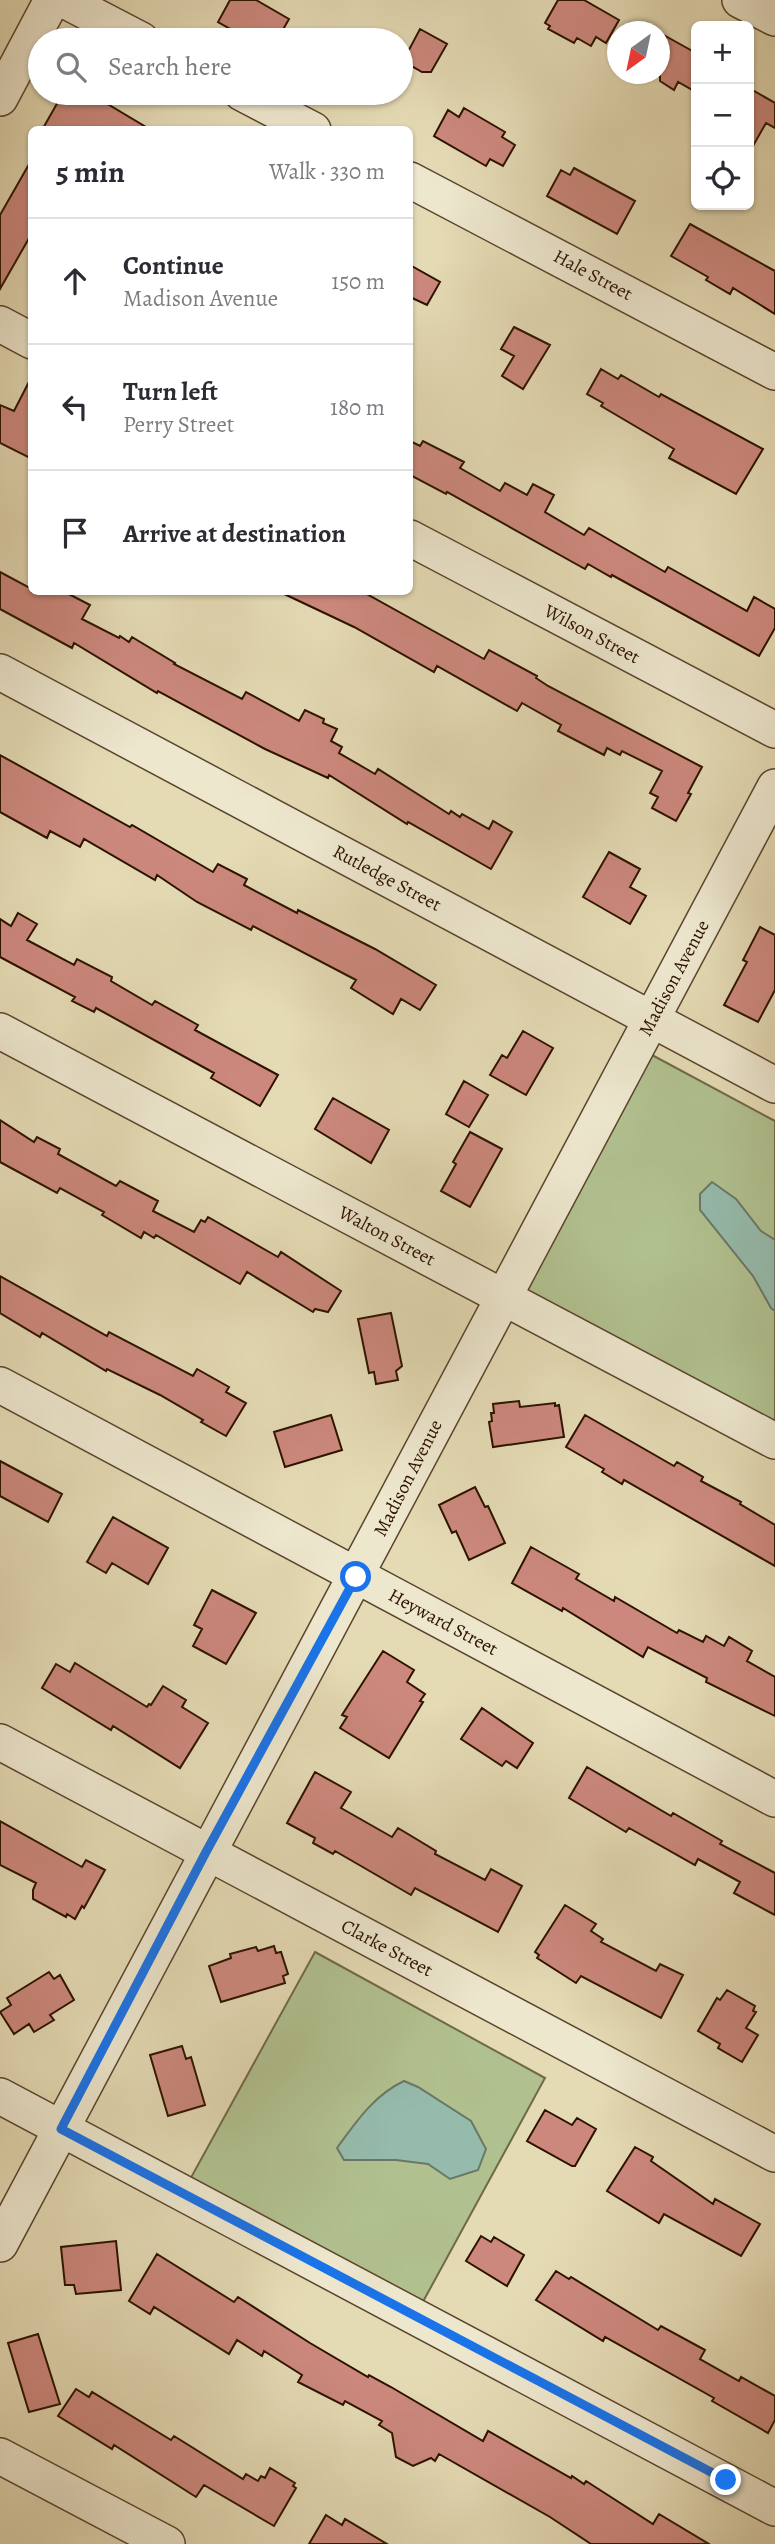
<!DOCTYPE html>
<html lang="en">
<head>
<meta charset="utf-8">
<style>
	body { margin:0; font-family:Alegreya,serif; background:#f7f7f7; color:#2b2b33 }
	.controls { position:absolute; right:21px; top:21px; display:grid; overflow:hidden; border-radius:10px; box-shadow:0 2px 5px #0004 }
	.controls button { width:63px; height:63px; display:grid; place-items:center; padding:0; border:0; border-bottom:2px solid #e1e1e2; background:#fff; color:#2b2b33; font:35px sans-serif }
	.compass { position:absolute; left:607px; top:21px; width:63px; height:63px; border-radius:50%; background:#fff; box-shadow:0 2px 5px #0004; rotate:213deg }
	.stop { position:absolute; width:21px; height:21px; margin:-16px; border:5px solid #1a73e8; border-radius:50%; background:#fff }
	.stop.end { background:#1a73e8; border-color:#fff; box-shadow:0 2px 7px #0008 }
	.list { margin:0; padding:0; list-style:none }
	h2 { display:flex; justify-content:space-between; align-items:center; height:91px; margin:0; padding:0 28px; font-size:30px }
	h2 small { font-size:23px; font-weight:400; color:#7c7c81 }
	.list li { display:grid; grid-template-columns:46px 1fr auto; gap:21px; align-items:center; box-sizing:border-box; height:126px; padding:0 28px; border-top:2px solid #e1e1e2 }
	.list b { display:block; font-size:26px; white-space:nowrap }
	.list p { margin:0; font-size:23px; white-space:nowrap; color:#7c7c81 }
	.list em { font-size:23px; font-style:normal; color:#7c7c81 }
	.icon { flex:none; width:38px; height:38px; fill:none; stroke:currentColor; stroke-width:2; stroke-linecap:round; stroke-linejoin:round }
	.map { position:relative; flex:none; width:775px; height:2544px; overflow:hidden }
	.search { position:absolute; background:#fff; box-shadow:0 2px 5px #0004; left:28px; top:28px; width:385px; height:77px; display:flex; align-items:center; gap:18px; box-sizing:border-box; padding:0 24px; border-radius:38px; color:#7c7c81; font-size:26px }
	.panel { position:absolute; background:#fff; box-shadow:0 2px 5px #0004; left:28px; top:126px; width:385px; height:469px; border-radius:10px }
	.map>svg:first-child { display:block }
</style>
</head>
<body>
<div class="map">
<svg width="775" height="2544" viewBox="0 0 775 2544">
	<rect width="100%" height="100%" fill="#e4dab4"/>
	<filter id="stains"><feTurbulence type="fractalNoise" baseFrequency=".00286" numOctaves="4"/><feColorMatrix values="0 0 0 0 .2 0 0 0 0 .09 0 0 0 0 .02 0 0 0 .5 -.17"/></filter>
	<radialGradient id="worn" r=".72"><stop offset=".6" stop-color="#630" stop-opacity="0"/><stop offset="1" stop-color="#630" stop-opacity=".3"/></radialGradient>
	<path fill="#b1c08f" stroke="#6f6948" stroke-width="2" d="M 652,1055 L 775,1121 L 775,1425 L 526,1292 Z
		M 315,1952 L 545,2078 L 419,2309 L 188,2183 Z"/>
	<path fill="#95bbac" stroke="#6b7767" stroke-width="2" d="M 712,1182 L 736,1199 L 761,1231 L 775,1240 L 775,1311 L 771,1308 L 753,1276 L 700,1210 L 700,1194 Z
		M 404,2081 L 418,2087 L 471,2121 L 486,2149 L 478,2170 L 450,2179 L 428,2164 L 396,2160 L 344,2160 L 337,2148 C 356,2122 374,2095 404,2081 Z"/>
	<path fill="#cc887d" stroke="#2d1200" stroke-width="2" d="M 230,0 L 256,0 L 289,19 L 277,40 L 250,40 L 218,22 Z
		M 558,0 L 584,0 L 619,20 L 606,43 L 596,37 L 591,46 L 577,38 L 574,43 L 548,29 L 550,26 L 545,23 Z
		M 420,29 L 447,44 L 431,72 L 422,72 L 403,61 Z
		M 660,33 L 696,53 L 696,92 L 678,82 L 674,90 L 660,81 Z
		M 749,88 L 775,103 L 775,128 L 766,123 L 749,153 Z
		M 63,93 L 89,93 L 151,130 L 42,130 Z
		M 464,108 L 505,132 L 502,137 L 515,145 L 503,166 L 490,159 L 486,166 L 434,136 L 448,110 L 459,117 Z
		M 32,159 L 32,233 L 0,289 L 0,215 Z
		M 574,168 L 635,201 L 617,234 L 547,196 L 561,170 L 570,175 Z
		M 690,224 L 775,271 L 775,314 L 733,288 L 730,294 L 706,280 L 708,277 L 671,256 Z
		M 410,265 L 440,282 L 427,305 L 410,297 Z
		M 514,327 L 550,345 L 523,389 L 502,376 L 514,356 L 501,349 Z
		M 601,369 L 618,379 L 621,375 L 659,397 L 661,394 L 763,449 L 736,494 L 669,458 L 674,449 L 601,406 L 603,403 L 587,394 Z
		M 32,376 L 32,459 L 0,443 L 0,405 L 14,411 Z
		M 410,441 L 420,446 L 423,441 L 464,462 L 460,468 L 500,491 L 505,483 L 527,495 L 533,484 L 554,495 L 545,512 L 584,535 L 589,528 L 665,572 L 668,567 L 747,611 L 754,597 L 775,609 L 775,628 L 759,656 L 612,575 L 611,577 L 588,564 L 585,569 L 447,492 L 446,494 L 410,475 Z
		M 0,572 L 32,589 L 32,592 L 65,592 L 90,605 L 82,619 L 119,638 L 120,636 L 129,642 L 132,637 L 175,663 L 174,664 L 242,699 L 246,692 L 299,721 L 305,710 L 324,719 L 323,723 L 337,729 L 331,741 L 342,747 L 339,753 L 375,774 L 378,769 L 449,814 L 451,811 L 460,817 L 462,814 L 489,829 L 493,821 L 512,832 L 491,869 L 408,822 L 407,824 L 329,775 L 328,778 L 265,749 L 158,691 L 157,693 L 74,643 L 72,648 L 0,609 Z
		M 280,592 L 363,592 L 484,659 L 489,650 L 537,676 L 536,678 L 548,686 L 702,767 L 688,793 L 691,794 L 676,821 L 652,808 L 658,797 L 650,793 L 662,771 L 622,751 L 620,755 L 607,748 L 604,755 L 558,731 L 561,725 L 522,703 L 517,711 L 437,666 L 434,672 L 354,627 Z
		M 0,755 L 130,827 L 132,825 L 213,872 L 218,864 L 247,879 L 244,885 L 297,913 L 298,910 L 375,949 L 436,985 L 420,1010 L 401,999 L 393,1014 L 351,988 L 356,980 L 253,926 L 251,930 L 197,902 L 157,875 L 155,880 L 84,839 L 80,847 L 50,831 L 47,838 L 0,812 Z
		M 609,852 L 640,869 L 630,887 L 646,896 L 630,924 L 583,897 Z
		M 18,913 L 37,924 L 27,940 L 74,965 L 77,959 L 112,977 L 111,981 L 152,1005 L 155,1001 L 198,1025 L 195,1030 L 278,1075 L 260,1106 L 211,1078 L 214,1073 L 96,1008 L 94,1012 L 72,1001 L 75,997 L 0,957 L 0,919 L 11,926 Z
		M 760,927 L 775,935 L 775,990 L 758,1022 L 724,1005 L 747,962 L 743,960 Z
		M 523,1031 L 553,1048 L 526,1095 L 490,1075 L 502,1055 L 507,1058 Z
		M 464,1081 L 488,1095 L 469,1127 L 446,1114 Z
		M 333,1098 L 389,1130 L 371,1163 L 315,1129 Z
		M 0,1120 L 34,1142 L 37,1137 L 60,1149 L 58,1154 L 116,1186 L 120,1181 L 158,1201 L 153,1211 L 194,1232 L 201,1220 L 205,1222 L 208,1217 L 278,1257 L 281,1252 L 341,1291 L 328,1312 L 315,1309 L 313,1312 L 247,1272 L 240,1284 L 156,1235 L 154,1238 L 144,1232 L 141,1238 L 102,1215 L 104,1212 L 60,1188 L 57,1193 L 0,1162 Z
		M 470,1132 L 502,1149 L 470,1207 L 441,1191 L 456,1164 L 453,1162 Z
		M 0,1276 L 107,1336 L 109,1332 L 193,1376 L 197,1369 L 229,1387 L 226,1392 L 246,1403 L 226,1436 L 201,1422 L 203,1420 L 160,1395 L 107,1369 L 106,1371 L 42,1333 L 40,1337 L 0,1313 Z
		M 391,1313 L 402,1366 L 396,1371 L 398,1380 L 376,1384 L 374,1372 L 369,1373 L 358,1319 Z
		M 519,1401 L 520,1407 L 555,1403 L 555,1406 L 559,1405 L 564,1437 L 493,1447 L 489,1422 L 492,1421 L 491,1413 L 494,1413 L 493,1404 Z
		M 331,1415 L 342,1450 L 285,1467 L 274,1432 Z
		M 585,1415 L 674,1466 L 677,1462 L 703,1477 L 701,1481 L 741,1502 L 740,1504 L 775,1525 L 775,1566 L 624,1480 L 622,1484 L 602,1472 L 604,1469 L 566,1447 Z
		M 0,1461 L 62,1494 L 48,1522 L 0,1496 Z
		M 475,1487 L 485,1507 L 488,1506 L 505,1543 L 469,1560 L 456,1531 L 452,1533 L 439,1505 Z
		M 113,1517 L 168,1548 L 148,1584 L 112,1563 L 106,1573 L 87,1562 Z
		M 531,1547 L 579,1574 L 576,1579 L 614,1601 L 615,1597 L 677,1633 L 679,1630 L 703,1642 L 706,1636 L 724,1646 L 729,1637 L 752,1651 L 747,1661 L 775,1677 L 775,1716 L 706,1682 L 707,1678 L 648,1647 L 643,1657 L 563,1608 L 562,1611 L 512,1583 Z
		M 212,1590 L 256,1613 L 226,1664 L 193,1646 L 202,1629 L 194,1625 Z
		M 383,1651 L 414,1670 L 407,1682 L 425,1694 L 420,1701 L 423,1702 L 389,1758 L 340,1728 L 347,1717 L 342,1715 Z
		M 75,1663 L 147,1707 L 149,1704 L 151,1705 L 163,1686 L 186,1700 L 182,1707 L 208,1723 L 180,1768 L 113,1726 L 111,1730 L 42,1688 L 56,1664 L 70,1672 Z
		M 482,1708 L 533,1743 L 517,1768 L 506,1761 L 502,1766 L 461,1739 Z
		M 587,1767 L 671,1816 L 673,1813 L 722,1841 L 720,1844 L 775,1873 L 775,1915 L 734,1893 L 740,1882 L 698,1859 L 695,1865 L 629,1828 L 626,1832 L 569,1798 Z
		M 315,1772 L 351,1792 L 341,1808 L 392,1837 L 398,1828 L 436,1851 L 435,1854 L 485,1880 L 491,1869 L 522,1886 L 498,1932 L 415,1888 L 411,1895 L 335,1851 L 333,1854 L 313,1843 L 315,1838 L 287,1823 Z
		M 0,1821 L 82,1867 L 86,1860 L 105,1870 L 84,1908 L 82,1906 L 75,1919 L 67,1914 L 66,1917 L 33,1899 L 33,1890 L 36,1883 L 0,1865 Z
		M 565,1905 L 596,1924 L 591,1931 L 603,1939 L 601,1942 L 656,1971 L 660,1964 L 683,1975 L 661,2018 L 581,1976 L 576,1983 L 537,1958 L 539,1955 L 535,1952 Z
		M 274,1946 L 276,1953 L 281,1952 L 288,1974 L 283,1976 L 285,1983 L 221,2002 L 209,1966 L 231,1958 L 230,1954 L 256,1947 L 258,1951 Z
		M 49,1972 L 54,1979 L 60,1975 L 74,2000 L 50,2015 L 54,2020 L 34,2032 L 29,2024 L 14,2034 L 0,2012 L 11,2005 L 7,1998 Z
		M 727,1990 L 755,2006 L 753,2011 L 756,2012 L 746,2028 L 758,2035 L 742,2062 L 718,2048 L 720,2044 L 698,2031 L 717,1998 L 720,2000 Z
		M 182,2046 L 186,2059 L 191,2057 L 205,2105 L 168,2116 L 150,2055 Z
		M 545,2110 L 572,2125 L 577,2118 L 596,2129 L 575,2166 L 572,2166 L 527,2141 Z
		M 635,2147 L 653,2157 L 651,2161 L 713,2204 L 715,2199 L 760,2224 L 741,2256 L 664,2214 L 659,2223 L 607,2191 Z
		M 481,2236 L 491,2242 L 494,2237 L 524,2255 L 507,2286 L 466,2261 Z
		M 116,2241 L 121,2290 L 76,2294 L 74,2285 L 65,2285 L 61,2247 Z
		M 157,2254 L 234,2302 L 238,2297 L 310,2343 L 368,2377 L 369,2375 L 391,2387 L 483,2441 L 488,2431 L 571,2478 L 572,2476 L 584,2484 L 586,2481 L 653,2524 L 659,2514 L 709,2544 L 591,2544 L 550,2517 L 439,2454 L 435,2461 L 431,2458 L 413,2466 L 396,2457 L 392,2433 L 379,2425 L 382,2421 L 345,2401 L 343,2405 L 298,2382 L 302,2375 L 264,2351 L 262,2356 L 237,2340 L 229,2354 L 154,2307 L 150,2314 L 129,2301 Z
		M 556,2271 L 569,2279 L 571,2277 L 658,2330 L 661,2326 L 705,2350 L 700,2359 L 739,2381 L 741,2377 L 775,2396 L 775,2420 L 768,2433 L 712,2401 L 714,2398 L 605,2337 L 603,2341 L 536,2300 Z
		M 38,2334 L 60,2404 L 29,2412 L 8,2343 Z
		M 76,2389 L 89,2397 L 92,2392 L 171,2440 L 174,2436 L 243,2479 L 246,2474 L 258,2481 L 261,2476 L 265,2478 L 270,2468 L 295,2483 L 293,2486 L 296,2488 L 274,2526 L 204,2485 L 196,2497 L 114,2445 L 112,2449 L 58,2416 Z
		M 326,2515 L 342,2525 L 345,2519 L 387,2544 L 309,2544 Z"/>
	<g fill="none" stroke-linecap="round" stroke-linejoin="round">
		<g stroke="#5b442d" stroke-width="38">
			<path id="minor" d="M 64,0 L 141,40
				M 740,0 L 775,18
				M 242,93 L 313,130
				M 0,98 L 52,0
				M 410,180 L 775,372
				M 0,324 L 32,341
				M 410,538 L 775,730
				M 0,672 L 775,1085
				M 0,1031 L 775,1441
				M 0,1385 L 775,1799
				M 0,1742 L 775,2154
				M 0,2096 L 775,2508
				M 0,2244 L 775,787
				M 0,2456 L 167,2544"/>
		</g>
		<use href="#minor" stroke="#ede7ce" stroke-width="35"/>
	</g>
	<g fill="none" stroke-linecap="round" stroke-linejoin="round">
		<path stroke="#1a73e8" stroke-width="9" d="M 356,1577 L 206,1852 L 61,2129 L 726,2480"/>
	</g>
	<g text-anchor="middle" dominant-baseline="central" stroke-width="7" stroke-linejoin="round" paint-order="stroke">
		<g font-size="19" fill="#2d1200" stroke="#ede7ce">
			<text transform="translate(593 275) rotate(28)">Hale Street</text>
			<text transform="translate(592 634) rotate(28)">Wilson Street</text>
			<text transform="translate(387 878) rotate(28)">Rutledge Street</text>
			<text transform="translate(674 978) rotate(-62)">Madison Avenue</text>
			<text transform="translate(387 1236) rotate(28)">Walton Street</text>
			<text transform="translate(408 1478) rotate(-63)">Madison Avenue</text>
			<text transform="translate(443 1622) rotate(28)">Heyward Street</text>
			<text transform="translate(387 1948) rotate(28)">Clarke Street</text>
		</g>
	</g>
	<rect width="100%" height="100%" filter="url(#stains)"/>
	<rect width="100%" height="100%" fill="url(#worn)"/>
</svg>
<div class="controls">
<button>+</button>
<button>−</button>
<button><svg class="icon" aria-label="locate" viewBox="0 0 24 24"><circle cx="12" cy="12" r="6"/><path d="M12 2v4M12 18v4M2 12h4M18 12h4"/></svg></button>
</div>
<svg class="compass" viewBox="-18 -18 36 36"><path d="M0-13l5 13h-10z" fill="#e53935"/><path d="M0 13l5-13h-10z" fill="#7c7c81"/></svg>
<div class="stop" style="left:356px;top:1577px"></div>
<div class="stop end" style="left:726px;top:2480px"></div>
<div class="search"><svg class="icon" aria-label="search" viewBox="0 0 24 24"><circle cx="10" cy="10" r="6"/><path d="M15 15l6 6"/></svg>Search here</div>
<section class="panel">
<h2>5 min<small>Walk · 330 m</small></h2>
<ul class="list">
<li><svg class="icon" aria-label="ahead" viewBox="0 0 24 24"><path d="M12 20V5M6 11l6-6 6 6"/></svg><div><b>Continue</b><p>Madison Avenue</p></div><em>150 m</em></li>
<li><svg class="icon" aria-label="left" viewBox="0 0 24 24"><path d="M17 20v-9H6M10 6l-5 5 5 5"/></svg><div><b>Turn left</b><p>Perry Street</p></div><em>180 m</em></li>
<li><svg class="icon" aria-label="arrive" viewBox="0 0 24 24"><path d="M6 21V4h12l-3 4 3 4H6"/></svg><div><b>Arrive at destination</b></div></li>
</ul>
</section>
</div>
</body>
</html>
